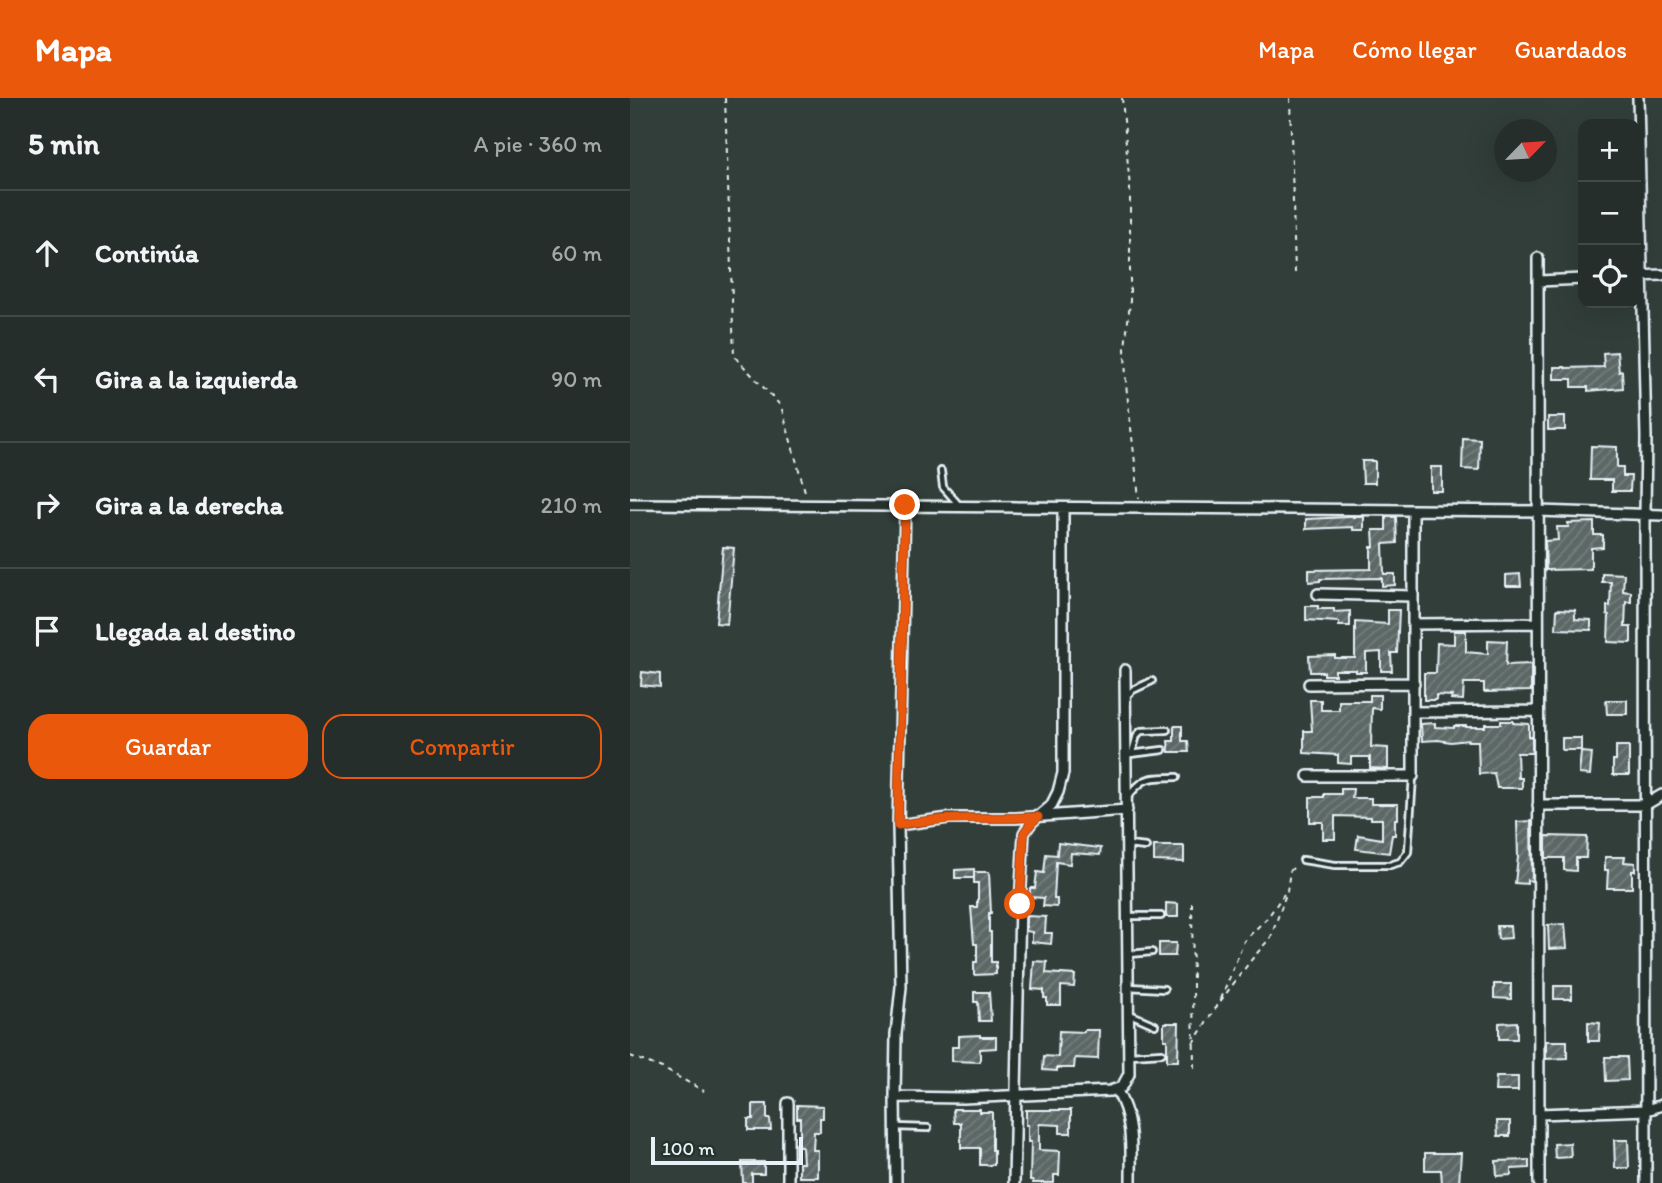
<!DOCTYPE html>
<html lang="es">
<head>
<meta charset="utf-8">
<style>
	body { margin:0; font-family:Itim,sans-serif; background:#323a37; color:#f1f3f6 }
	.controls { position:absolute; right:21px; top:21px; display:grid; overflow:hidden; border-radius:14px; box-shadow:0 7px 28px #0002 }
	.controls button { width:63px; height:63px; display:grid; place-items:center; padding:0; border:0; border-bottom:2px solid #424a47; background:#262e2b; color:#f1f3f6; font:35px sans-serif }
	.compass { position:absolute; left:864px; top:21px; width:63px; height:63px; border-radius:50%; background:#262e2b; box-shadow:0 7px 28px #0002; rotate:65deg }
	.scale { position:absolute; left:21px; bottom:18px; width:152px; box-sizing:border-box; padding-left:7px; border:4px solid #e8f1f8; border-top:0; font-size:19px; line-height:24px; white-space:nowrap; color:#e8f1f8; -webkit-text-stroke:5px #26332d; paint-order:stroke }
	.stop { position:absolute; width:21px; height:21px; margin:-16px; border:5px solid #ea580c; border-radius:50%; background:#fff }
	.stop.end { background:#ea580c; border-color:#fff; box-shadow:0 2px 7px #0008 }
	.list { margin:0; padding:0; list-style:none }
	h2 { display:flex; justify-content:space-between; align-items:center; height:91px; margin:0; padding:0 28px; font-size:30px }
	h2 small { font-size:23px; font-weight:400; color:#a4a8a9 }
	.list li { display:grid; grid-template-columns:46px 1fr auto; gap:21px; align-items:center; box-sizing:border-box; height:126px; padding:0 28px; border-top:2px solid #424a47 }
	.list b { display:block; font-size:26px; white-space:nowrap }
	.list em { font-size:23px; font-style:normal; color:#a4a8a9 }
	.actions { display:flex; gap:14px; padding:21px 28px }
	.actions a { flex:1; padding:16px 0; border:2px solid #ea580c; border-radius:21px; text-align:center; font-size:24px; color:#ea580c }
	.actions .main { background:#ea580c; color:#fff }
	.icon { flex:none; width:38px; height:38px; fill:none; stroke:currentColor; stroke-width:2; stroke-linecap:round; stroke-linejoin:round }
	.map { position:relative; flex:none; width:1032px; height:1085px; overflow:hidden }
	header { display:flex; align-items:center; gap:42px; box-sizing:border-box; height:98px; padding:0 35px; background:#ea580c; color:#fff }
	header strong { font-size:33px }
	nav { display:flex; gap:38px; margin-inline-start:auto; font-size:24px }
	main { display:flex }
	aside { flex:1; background:#262e2b }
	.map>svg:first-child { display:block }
</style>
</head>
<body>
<header>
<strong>Mapa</strong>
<nav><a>Mapa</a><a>Cómo llegar</a><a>Guardados</a></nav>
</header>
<main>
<aside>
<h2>5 min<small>A pie · 360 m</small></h2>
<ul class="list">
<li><svg class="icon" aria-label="ahead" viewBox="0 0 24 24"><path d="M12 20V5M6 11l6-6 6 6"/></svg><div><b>Continúa</b></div><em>60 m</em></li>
<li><svg class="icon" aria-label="left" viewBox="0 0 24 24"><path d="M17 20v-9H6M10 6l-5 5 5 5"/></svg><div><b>Gira a la izquierda</b></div><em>90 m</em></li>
<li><svg class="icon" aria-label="right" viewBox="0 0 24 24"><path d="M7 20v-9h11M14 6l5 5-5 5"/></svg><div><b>Gira a la derecha</b></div><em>210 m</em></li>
<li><svg class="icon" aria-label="arrive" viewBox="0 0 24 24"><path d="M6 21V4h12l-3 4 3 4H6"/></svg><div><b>Llegada al destino</b></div></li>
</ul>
<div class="actions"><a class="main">Guardar</a><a>Compartir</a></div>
</aside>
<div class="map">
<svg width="1032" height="1085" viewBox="0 0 1032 1085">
	<defs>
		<pattern id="building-hatch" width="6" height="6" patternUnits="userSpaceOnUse" patternTransform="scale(1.75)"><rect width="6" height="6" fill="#5c6865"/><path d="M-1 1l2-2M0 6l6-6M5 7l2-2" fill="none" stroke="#737e7c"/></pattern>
	</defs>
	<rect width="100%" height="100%" fill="#323e39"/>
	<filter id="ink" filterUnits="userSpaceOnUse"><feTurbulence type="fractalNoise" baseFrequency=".0143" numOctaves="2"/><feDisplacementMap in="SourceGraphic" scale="14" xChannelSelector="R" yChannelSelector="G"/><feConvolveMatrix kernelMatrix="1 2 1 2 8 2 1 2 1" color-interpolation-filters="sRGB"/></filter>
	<g filter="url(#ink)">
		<path fill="url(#building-hatch)" stroke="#e8f1f8" stroke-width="2" d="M 987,254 L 989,274 L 992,273 L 993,290 L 958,293 L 958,289 L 942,289 L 942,281 L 924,281 L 924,269 L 935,269 L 935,270 L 974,269 L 973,255 Z
			M 918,319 L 935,319 L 935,332 L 918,332 Z
			M 833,340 L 850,341 L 849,372 L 832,371 Z
			M 961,348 L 987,349 L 987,369 L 993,369 L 993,378 L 1001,378 L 1000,393 L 982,393 L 982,382 L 960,382 Z
			M 732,363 L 745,363 L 745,385 L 733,385 Z
			M 801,369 L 812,369 L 812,393 L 801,393 Z
			M 719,419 L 734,419 L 734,432 L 723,432 L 723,429 L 676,431 L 676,421 Z
			M 756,419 L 766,419 L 767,445 L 753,446 L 754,476 L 765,476 L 765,487 L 752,488 L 752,480 L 690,481 L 690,483 L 679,484 L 679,472 L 741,471 L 741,449 L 744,449 L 743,432 L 756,432 Z
			M 964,424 L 964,437 L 973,437 L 973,449 L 961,450 L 961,471 L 916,472 L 915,443 L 928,442 L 927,429 L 939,429 L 938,425 Z
			M 93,449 L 104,450 L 97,526 L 86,525 Z
			M 972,475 L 994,476 L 993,493 L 1001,494 L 1001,504 L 996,504 L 995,529 L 1001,529 L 1001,545 L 978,544 L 979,517 L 977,516 L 977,508 L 980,508 L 981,484 L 972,484 Z
			M 890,476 L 891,488 L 876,488 L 876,477 Z
			M 676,508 L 688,508 L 688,511 L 704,511 L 704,514 L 720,513 L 720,528 L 709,528 L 709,524 L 676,522 Z
			M 927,511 L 945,512 L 945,521 L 961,522 L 961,532 L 926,531 Z
			M 758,512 L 769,512 L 767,555 L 761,555 L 762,573 L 751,573 L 751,554 L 736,555 L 736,574 L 726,574 L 726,572 L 705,572 L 705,577 L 694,577 L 694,574 L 680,574 L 679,558 L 705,557 L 705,560 L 725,560 L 725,524 L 758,526 Z
			M 824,533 L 836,533 L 836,554 L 858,556 L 858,542 L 877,543 L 876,567 L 901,566 L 901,593 L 854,594 L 854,585 L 834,585 L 833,602 L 821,601 L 822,598 L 806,597 L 806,602 L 794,602 L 794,575 L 806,575 L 807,545 L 824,546 Z
			M 12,574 L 30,576 L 30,589 L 11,587 Z
			M 740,597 L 750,597 L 750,611 L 742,610 L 741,649 L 758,650 L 758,671 L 740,670 L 740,659 L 721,659 L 721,666 L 708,665 L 708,657 L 674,655 L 674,633 L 682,633 L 680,602 L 691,602 L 691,612 L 709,612 L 709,603 L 740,603 Z
			M 976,602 L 997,602 L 997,616 L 977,616 Z
			M 871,623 L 883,623 L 883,625 L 899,626 L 899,639 L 902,639 L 902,655 L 887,655 L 888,680 L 892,680 L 892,690 L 867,690 L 864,675 L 849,676 L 848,643 L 838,643 L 838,642 L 821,644 L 808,642 L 792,643 L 791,626 L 805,625 L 805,629 L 824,630 L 824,628 L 836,628 L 836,629 L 855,629 L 855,626 L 871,626 Z
			M 544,628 L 552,628 L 552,643 L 558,643 L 559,654 L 539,654 L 538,643 L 544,643 Z
			M 932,640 L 951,640 L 951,652 L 932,652 Z
			M 986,648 L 999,648 L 999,677 L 983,677 L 983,662 L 986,662 Z
			M 951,654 L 962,655 L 960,677 L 949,676 Z
			M 711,691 L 723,691 L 722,700 L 741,700 L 741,706 L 768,706 L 768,721 L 765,721 L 765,737 L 762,737 L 759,755 L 726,751 L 728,737 L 752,741 L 752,721 L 741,721 L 741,719 L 705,718 L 705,741 L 693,741 L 693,724 L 680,724 L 680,699 L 694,699 L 694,696 L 711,696 Z
			M 901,723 L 902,783 L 897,782 L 897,786 L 885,785 L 888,759 L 887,724 Z
			M 916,738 L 957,739 L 956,760 L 946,760 L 946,773 L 934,772 L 934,760 L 916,760 Z
			M 428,745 L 471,750 L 470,757 L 441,755 L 440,766 L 426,764 L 424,801 L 427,801 L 427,809 L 413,808 L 414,800 L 400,799 L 400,790 L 405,790 L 407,774 L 414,775 L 416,756 L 427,757 Z
			M 524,748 L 554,748 L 554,764 L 524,763 Z
			M 975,759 L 995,759 L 994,764 L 1005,765 L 1005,773 L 1002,773 L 1002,790 L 977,790 L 978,772 L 975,772 Z
			M 344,771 L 344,780 L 325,780 L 325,772 Z
			M 344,774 L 359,774 L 361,815 L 359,815 L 359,834 L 361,834 L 361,864 L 366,864 L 366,876 L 344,877 L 344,864 L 347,864 L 347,846 L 344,846 L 341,809 L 347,809 L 347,804 L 348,804 L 348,785 L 344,785 Z
			M 536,805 L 548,806 L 548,819 L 536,819 Z
			M 397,818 L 416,819 L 415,835 L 422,835 L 421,846 L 402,844 L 402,834 L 396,833 Z
			M 935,826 L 937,850 L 919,851 L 918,827 Z
			M 867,828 L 880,828 L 881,840 L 868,841 Z
			M 529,845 L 546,845 L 545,858 L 529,858 Z
			M 404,863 L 417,864 L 416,875 L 445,877 L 444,889 L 431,888 L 431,907 L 417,907 L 417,900 L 414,900 L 414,892 L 402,891 Z
			M 864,886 L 881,886 L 881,901 L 864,900 Z
			M 924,888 L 942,888 L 942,901 L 924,901 Z
			M 344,894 L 359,894 L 361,923 L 349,923 L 348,904 L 344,904 Z
			M 887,924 L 887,941 L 869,941 L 869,925 Z
			M 958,924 L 970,925 L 969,943 L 958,943 Z
			M 534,925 L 549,925 L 548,963 L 537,963 L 537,942 L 534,942 Z
			M 454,932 L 469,932 L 468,961 L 445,960 L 444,970 L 427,970 L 427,973 L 413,972 L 414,958 L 428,959 L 429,933 L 454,934 Z
			M 350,937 L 350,939 L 366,939 L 366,950 L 350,951 L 350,964 L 322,963 L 322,949 L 329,949 L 329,938 Z
			M 916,943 L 937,943 L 937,960 L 916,961 Z
			M 975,959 L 997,959 L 998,982 L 976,983 Z
			M 866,979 L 888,979 L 888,993 L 865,993 Z
			M 123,1006 L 137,1006 L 137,1021 L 140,1021 L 141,1032 L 118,1032 L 118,1021 L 123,1021 Z
			M 167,1007 L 193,1008 L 193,1020 L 190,1020 L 190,1034 L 184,1034 L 183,1052 L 188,1052 L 188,1079 L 169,1079 L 169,1065 L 173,1065 L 172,1048 L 168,1048 L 168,1037 L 170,1037 L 170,1020 L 167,1020 Z
			M 323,1011 L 350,1011 L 350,1014 L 362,1014 L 362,1052 L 364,1052 L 364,1067 L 350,1067 L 350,1050 L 331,1050 L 331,1025 L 324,1025 Z
			M 396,1012 L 441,1012 L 441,1035 L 430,1035 L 430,1027 L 409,1026 L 409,1052 L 430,1053 L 429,1077 L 424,1077 L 424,1085 L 403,1085 L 403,1082 L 400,1082 L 401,1044 L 398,1044 L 398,1027 L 396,1027 Z
			M 867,1023 L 880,1023 L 880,1038 L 868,1038 Z
			M 984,1042 L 998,1042 L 999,1070 L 985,1070 Z
			M 940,1045 L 941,1059 L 925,1060 L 924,1046 Z
			M 795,1055 L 831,1055 L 829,1085 L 812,1085 L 811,1072 L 795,1072 Z
			M 899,1062 L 899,1070 L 881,1071 L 881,1077 L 867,1078 L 866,1063 Z
			M 112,1064 L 134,1064 L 134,1076 L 122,1076 L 122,1085 L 113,1085 Z"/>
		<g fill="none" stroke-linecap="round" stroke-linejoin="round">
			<g stroke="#e8f1f8" stroke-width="10">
				<path id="service" d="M 311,373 L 313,389 L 329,407
					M 496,598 L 503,592 L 522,583
					M 502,655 L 507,637 L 511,633 L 537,632
					M 500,656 L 533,652
					M 497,700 C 515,677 518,680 547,679
					M 498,747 L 516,749
					M 673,762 L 705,767 L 760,767 L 770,764 L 778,754 L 783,678
					M 499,818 L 531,818
					M 499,856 L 522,854
					M 499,889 L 534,891
					M 500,916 L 525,927
					M 500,957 L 532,955
					M 266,1029 L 298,1030"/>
			</g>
			<g stroke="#e8f1f8" stroke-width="14">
				<path id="minor" d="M 1008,0 L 1016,339 L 1015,416 L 1016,1085
					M 908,160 L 909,1085
					M 1006,178 L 1032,177
					M 909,183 L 953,181
					M 0,406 L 908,413 L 1032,417
					M 688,496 L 783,498
					M 783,526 L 908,525
					M 679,586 L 784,585
					M 783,614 L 908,613
					M 678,678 L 783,678 L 783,413
					M 908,707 L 1015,707 L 1032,697
					M 268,727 L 319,720 L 386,720 L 497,712
					M 486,991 C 504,1022 501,1051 501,1085
					M 265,999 L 333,1000 L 480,993 L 492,989 L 499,976 L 495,572
					M 909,1016 L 1017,1012 L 1032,1007
					M 158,1085 L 158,1005
					M 266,1085 L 265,999 L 266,936 L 271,889 L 268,727 L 275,407
					M 384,1085 L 390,806 L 394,735 L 402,724 L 421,708 L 428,694 L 433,675 L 433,410"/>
			</g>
			<path stroke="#e8f1f8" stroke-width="2" stroke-dasharray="5 5" stroke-linecap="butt" d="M 95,0 L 104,258 L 151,308 L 176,397
				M 492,0 L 500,90 L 500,204 L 495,250 L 496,286 L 509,400
				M 660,0 L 665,175
				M 562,805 L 564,970
				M 591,901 L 614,843 L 638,819 L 654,796
				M 563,945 L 589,905 L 622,861 L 641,839 L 657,793 L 660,773 L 666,767
				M 0,958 L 32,970 L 74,993"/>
			<use href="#service" stroke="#26332d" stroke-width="4.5"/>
			<use href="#minor" stroke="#26332d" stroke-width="9"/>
		</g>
	</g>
	<g fill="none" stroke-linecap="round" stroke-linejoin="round" filter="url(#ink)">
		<path stroke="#ea580c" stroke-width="9" d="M 275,407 L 268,727 C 314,718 361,721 408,719 L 402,724 L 394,735 L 390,806"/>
	</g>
</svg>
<div class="controls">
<button>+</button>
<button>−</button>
<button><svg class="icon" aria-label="locate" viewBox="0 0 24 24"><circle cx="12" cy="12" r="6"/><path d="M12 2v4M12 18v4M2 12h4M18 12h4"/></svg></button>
</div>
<svg class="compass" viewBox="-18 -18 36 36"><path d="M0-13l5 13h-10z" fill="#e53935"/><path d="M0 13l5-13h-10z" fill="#a4a8a9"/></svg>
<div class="scale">100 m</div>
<div class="stop" style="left:390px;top:806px"></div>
<div class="stop end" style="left:275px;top:407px"></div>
</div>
</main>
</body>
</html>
